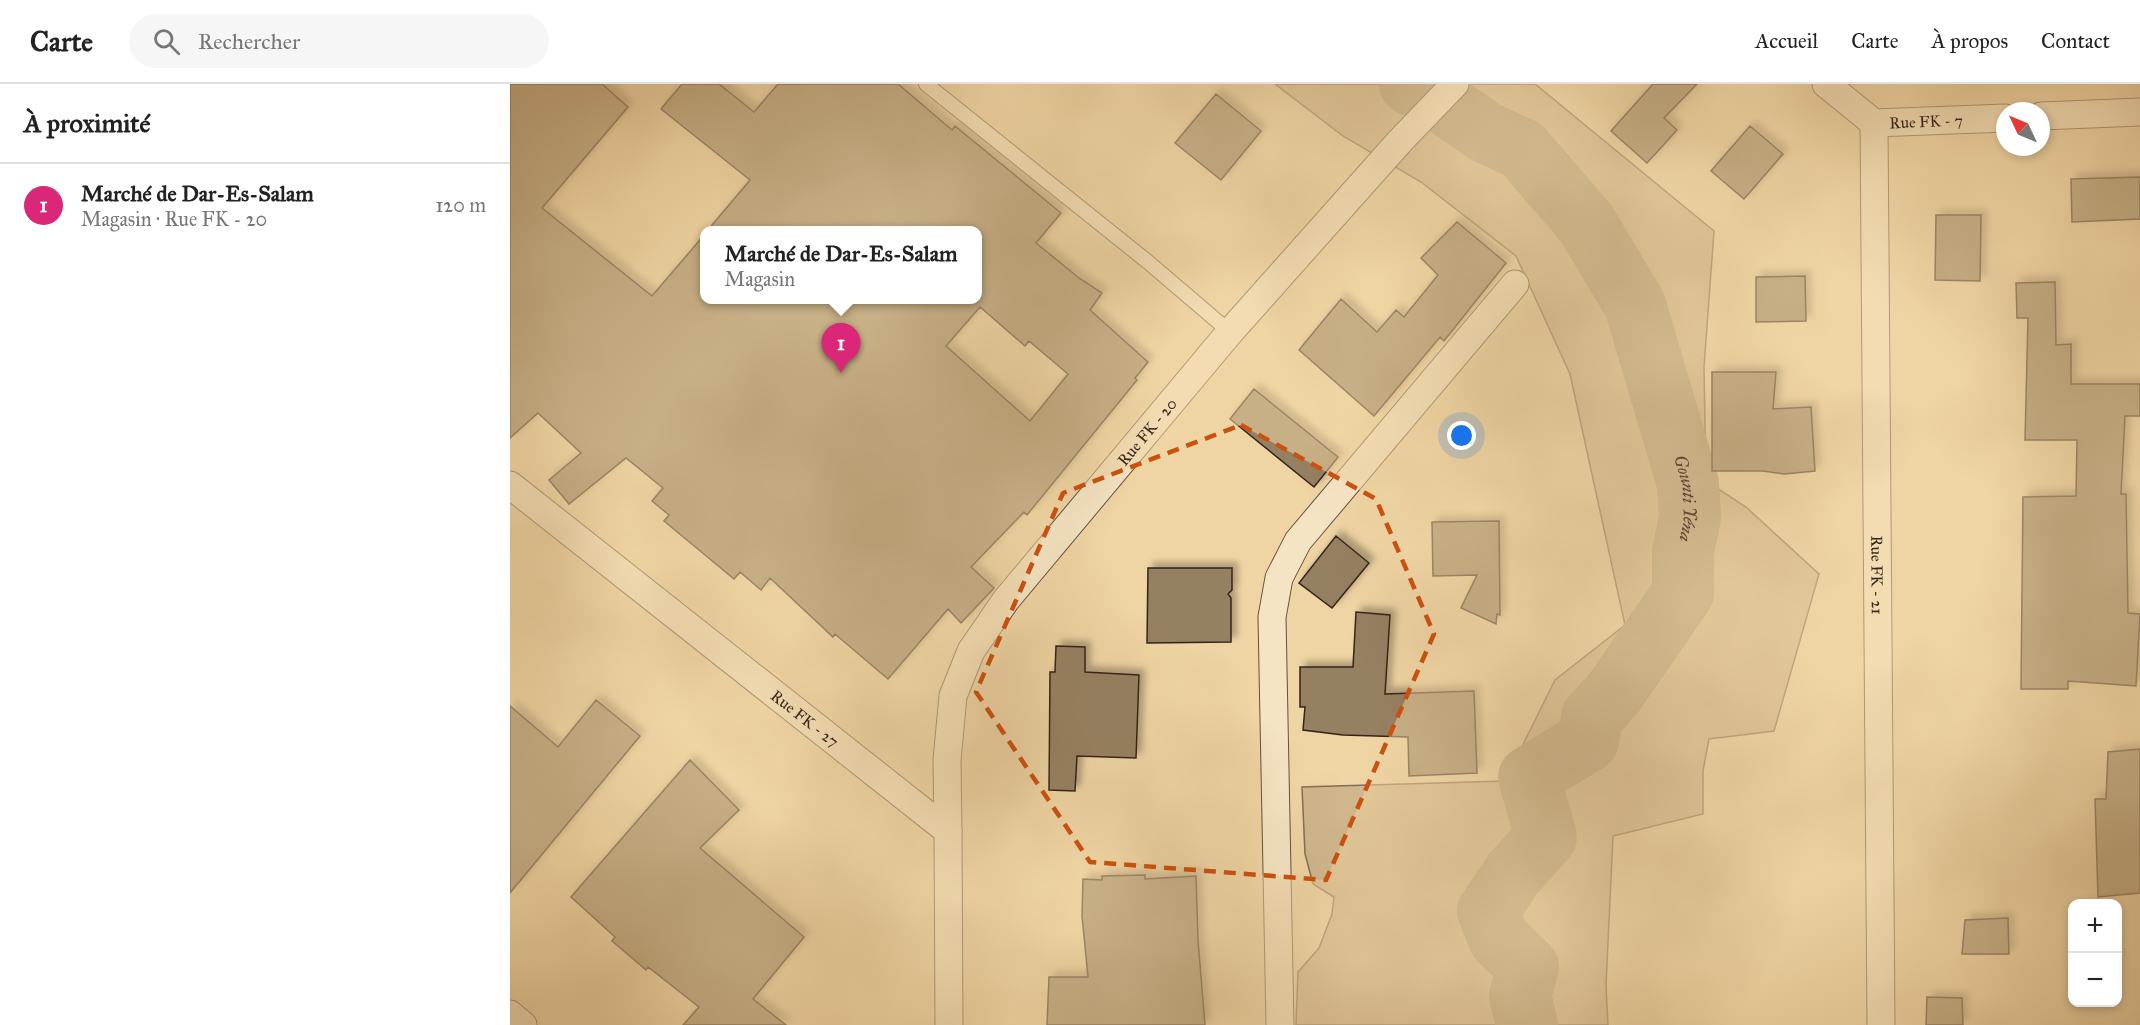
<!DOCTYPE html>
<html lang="fr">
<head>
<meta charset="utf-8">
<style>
	body { margin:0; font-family:"IM FELL Great Primer",serif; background:#f6f6f6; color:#222 }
	.controls { position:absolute; right:18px; bottom:18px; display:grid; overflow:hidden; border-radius:12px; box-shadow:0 3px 9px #0003 }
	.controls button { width:54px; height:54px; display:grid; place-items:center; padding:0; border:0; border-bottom:2px solid #e0e0e0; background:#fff; color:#222; font:30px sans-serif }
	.compass { position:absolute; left:1486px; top:18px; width:54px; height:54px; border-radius:50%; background:#fff; box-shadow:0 3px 9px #0003; rotate:314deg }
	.you { position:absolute; left:952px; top:352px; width:21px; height:21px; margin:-15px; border:4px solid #fff; border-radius:50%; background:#1a73e8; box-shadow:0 0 0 9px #1a73e833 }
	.badge { display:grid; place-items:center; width:39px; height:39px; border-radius:50%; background:#db2777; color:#fff; font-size:20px; font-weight:700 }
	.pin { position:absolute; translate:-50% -50px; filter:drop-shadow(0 2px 3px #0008) }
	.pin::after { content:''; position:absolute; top:32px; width:21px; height:18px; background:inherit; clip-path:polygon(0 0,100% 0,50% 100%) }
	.popup { position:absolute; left:190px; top:142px; width:282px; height:78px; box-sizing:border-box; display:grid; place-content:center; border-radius:12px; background:#fff; filter:drop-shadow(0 2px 4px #0005); font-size:20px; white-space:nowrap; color:#767676 }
	.popup b { font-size:22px; color:#222 }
	.popup::after { content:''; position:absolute; left:50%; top:100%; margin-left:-12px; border:12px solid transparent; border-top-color:#fff }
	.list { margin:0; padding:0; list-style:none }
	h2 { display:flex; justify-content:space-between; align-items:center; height:78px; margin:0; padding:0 24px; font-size:26px }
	h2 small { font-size:20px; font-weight:400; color:#767676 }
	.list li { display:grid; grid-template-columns:39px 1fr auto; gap:18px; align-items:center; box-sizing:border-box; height:84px; padding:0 24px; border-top:2px solid #e0e0e0 }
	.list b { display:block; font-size:22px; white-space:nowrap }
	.list p { margin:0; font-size:20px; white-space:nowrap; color:#767676 }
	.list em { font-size:20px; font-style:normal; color:#767676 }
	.icon { flex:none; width:33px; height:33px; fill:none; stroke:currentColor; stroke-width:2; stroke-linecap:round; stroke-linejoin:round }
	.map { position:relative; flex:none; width:1630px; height:941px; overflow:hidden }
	header { display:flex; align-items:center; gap:36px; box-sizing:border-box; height:84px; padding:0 30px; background:#fff; border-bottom:2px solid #e0e0e0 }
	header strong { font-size:28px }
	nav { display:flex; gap:33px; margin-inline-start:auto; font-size:21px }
	.search { width:420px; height:54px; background:#f6f6f6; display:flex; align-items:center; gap:15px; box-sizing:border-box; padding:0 21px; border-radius:33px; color:#767676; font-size:22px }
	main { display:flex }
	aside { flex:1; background:#fff }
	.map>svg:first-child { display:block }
</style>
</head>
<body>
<header>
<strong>Carte</strong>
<div class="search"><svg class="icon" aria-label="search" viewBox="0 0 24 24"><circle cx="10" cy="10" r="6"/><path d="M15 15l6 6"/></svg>Rechercher</div>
<nav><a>Accueil</a><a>Carte</a><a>À propos</a><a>Contact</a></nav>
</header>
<main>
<aside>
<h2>À proximité<small></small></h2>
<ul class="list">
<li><span class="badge">1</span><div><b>Marché de Dar-Es-Salam</b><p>Magasin · Rue FK - 20</p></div><em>120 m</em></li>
</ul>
</aside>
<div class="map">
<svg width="1630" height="941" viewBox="0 0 1630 941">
	<defs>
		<filter id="shadow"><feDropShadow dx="5.5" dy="-5.5" stdDeviation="3" flood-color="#0004"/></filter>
	</defs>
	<rect width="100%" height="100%" fill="#f0d5a4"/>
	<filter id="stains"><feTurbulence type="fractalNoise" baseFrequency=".00333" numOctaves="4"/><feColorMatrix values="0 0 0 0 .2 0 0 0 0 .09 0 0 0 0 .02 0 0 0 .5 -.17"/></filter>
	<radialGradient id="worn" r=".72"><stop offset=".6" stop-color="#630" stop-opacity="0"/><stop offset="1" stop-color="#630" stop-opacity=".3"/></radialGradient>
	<path fill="#d0b78d" stroke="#826e54" stroke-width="1.5" d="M 765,0 L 1025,0 L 1204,147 L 1194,283 L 1196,397 L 1236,423 L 1309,490 L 1264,647 L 1199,655 L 1193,687 L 1193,730 L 1103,752 L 1096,901 L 1098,941 L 786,941 L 788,888 L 809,864 L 822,830 L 824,813 L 803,800 L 795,770 L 792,703 L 995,697 L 1045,596 L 1115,541 L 1060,290 L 1006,172 L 911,98 L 833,52 Z"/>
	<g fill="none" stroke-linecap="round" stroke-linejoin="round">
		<path stroke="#b09975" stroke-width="62" id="s1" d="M 900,0 L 931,17 L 975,48 L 1012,65 L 1076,139 L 1125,221 L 1178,400 L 1180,433 L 1173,468 L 1173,509 L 1104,609 L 1082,633 L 1078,657 L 1019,693 L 1036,753 L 1003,790 L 978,827 L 989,855 L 1018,883 L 1010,912 L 1017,941"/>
	</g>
	<path fill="#968062" stroke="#35241a" stroke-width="1.5" fill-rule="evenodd" filter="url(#shadow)" d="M 0,0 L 92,0 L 118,23 L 32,124 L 142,212 L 195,150 L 195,216 L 468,216 L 468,147 L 197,147 L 240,96 L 151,25 L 172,0 L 209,0 L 244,28 L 268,0 L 388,0 L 442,46 L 445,42 L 551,129 L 526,159 L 569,194 L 592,209 L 580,226 L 638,278 L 625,294 L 627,296 L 517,431 L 514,428 L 461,483 L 484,504 L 451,539 L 438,525 L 378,595 L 325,550 L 323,553 L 260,494 L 251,506 L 230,488 L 224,495 L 154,437 L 159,431 L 142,417 L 153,404 L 116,374 L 59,420 L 39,396 L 71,369 L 28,329 L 0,354 ZM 470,223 L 515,262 L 519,257 L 558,290 L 520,337 L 436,262 Z
		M 1143,0 L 1187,0 L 1154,34 L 1167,46 L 1137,79 L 1101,47 Z
		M 706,10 L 751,47 L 711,96 L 665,59 Z
		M 1240,42 L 1273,70 L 1234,115 L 1201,87 Z
		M 1630,93 L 1630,135 L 1562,138 L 1561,95 Z
		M 1426,131 L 1471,131 L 1470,197 L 1425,196 Z
		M 947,138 L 996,179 L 934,257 L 930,253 L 864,332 L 789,266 L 831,215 L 867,248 L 886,226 L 894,233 L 928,191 L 911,174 Z
		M 1295,192 L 1296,237 L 1246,238 L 1246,193 Z
		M 1545,198 L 1546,261 L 1561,260 L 1561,300 L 1630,300 L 1630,332 L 1615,332 L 1611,410 L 1616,410 L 1618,529 L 1630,530 L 1626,602 L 1558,597 L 1558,605 L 1511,605 L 1513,413 L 1566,412 L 1567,356 L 1515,356 L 1518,234 L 1507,234 L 1506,199 Z
		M 1202,288 L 1266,288 L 1263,325 L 1301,323 L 1305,387 L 1274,390 L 1253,387 L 1202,387 Z
		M 744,305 L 828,373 L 804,403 L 720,335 Z
		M 989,437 L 990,531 L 987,530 L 986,540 L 951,524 L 967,491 L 923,492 L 922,438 Z
		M 826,452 L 859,479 L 822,524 L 789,499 Z
		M 638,484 L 722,484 L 722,506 L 718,510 L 721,514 L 721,558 L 637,559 Z
		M 846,528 L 880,531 L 875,610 L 964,607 L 967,689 L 899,692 L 898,653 L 833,651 L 793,646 L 795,623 L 790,623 L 790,583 L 843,583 Z
		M 546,562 L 575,563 L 575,588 L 629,591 L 626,674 L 567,672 L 565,707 L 539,706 L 540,588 L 545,588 Z
		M 86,616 L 130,652 L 0,809 L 0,622 L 48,663 Z
		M 1630,665 L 1630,809 L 1588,813 L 1585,715 L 1596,715 L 1598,668 Z
		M 180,676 L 229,726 L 190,764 L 294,853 L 243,915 L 276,941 L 173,941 L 189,923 L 138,883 L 136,886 L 102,857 L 105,853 L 61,813 Z
		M 635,791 L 635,795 L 686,792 L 688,856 L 695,941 L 537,941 L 539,893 L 578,893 L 572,832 L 573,795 L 592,796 L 592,792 Z
		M 1498,834 L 1499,870 L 1452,870 L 1455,836 Z
		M 1417,913 L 1452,914 L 1453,941 L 1416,941 Z"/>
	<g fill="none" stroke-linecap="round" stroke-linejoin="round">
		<g stroke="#64503c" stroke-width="16">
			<path id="service" d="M 416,0 L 638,178 L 720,248"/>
		</g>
		<g stroke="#64503c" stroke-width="29">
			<g id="minor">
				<path id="s2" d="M 1316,0 L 1364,39 L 1495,34"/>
				<path d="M 1531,32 L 1630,28"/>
				<path id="s3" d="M 1364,39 L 1371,941"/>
				<path id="s4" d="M 0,401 L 438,747 L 439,941"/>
				<path id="s5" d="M 438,747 L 437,676 L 443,612 L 461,567 L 496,516 L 720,248 L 891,56 L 945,0"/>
				<path d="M 0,930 L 13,941"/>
				<path d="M 770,941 L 762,533 L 769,494 L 788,457 L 1005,200"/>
			</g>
		</g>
		<use href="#service" stroke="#f5e4c4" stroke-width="14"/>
		<use href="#minor" stroke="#f5e4c4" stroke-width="27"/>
	</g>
	<path d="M0 0H1630V941H0ZM 731,341 L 866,415 L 924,550 L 816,796 L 580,778 L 466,608 L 553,409 Z" fill="#f0d5a4" fill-opacity=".55" fill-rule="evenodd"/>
	<path fill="none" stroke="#cd510e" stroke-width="4.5" stroke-dasharray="12 8" stroke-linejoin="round" d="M 731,341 L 866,415 L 924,550 L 816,796 L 580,778 L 466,608 L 553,409 Z"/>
	<g text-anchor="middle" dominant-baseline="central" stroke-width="5" stroke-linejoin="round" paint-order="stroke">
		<g font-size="16" fill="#35241a" stroke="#f5e4c4">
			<text stroke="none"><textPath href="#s2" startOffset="114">Rue FK - 7</textPath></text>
			<text stroke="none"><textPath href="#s5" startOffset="465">Rue FK - 20</textPath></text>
			<text stroke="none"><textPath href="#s3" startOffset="452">Rue FK - 21</textPath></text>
			<text stroke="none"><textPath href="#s4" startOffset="376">Rue FK - 27</textPath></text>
		</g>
		<g font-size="18" font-style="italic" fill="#5a4735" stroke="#f5e4c4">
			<text stroke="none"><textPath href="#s1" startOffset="524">Gounti Yéna</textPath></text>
		</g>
	</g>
	<rect width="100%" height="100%" filter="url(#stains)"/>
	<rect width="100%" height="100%" fill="url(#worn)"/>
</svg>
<div class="controls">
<button>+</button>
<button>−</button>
</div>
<svg class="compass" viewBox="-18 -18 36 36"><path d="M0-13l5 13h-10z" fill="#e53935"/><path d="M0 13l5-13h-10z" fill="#767676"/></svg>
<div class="you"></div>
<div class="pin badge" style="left:331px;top:289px">1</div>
<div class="popup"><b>Marché de Dar-Es-Salam</b>Magasin</div>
</div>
</main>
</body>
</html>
